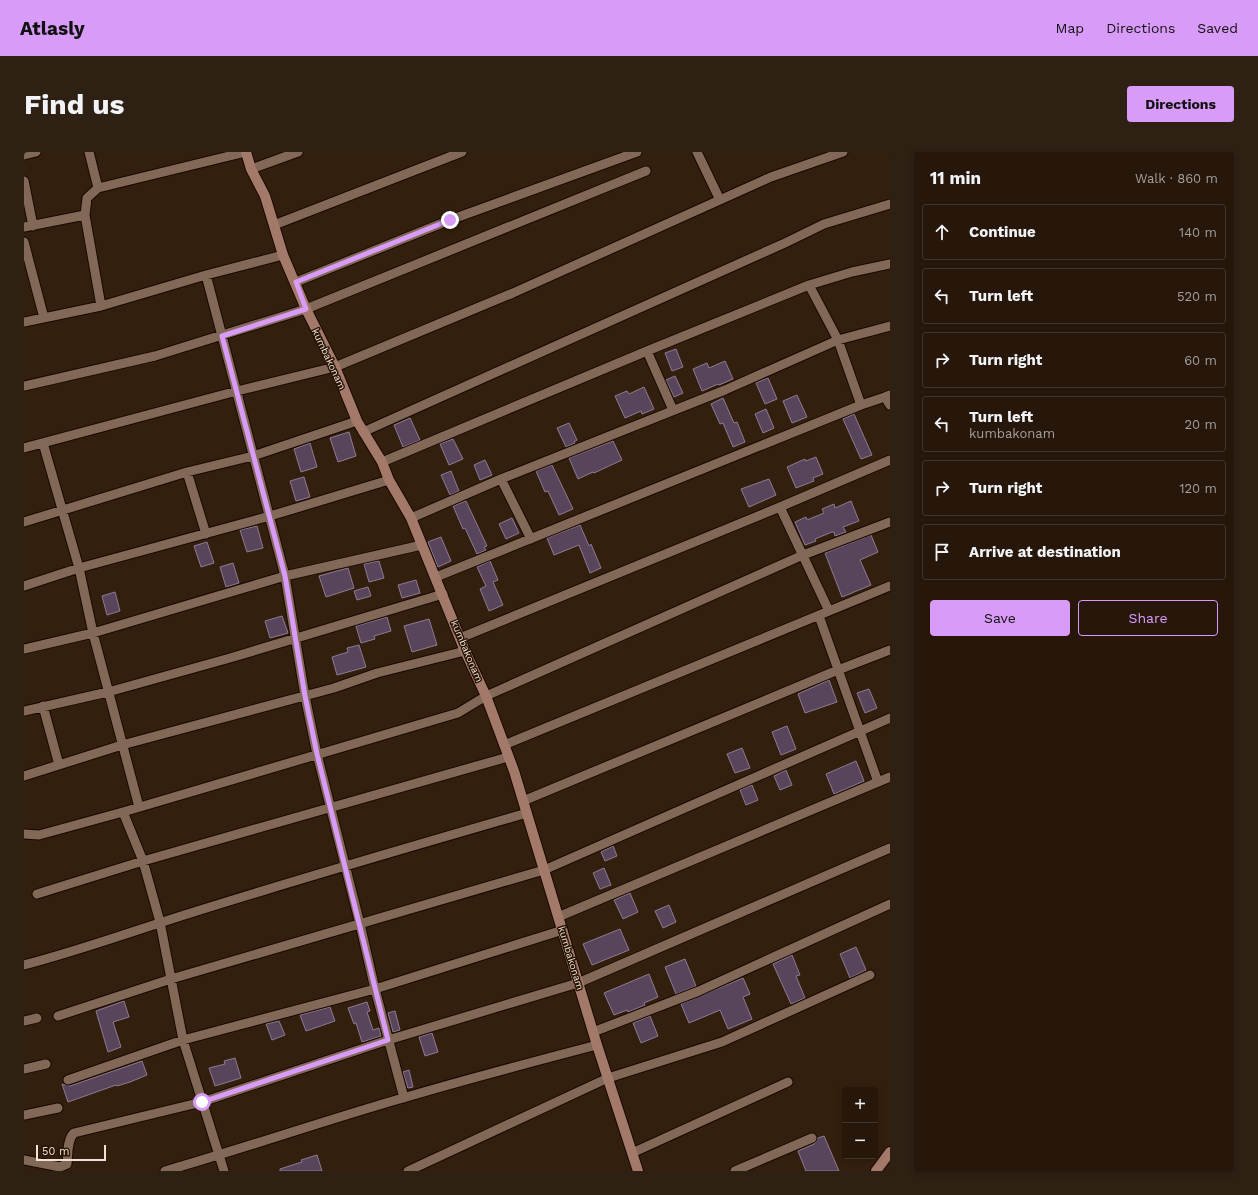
<!DOCTYPE html>
<html lang="en">
<head>
<meta charset="utf-8">
<style>
	body { margin:0; font-family:"Work Sans",sans-serif; background:#2e2013; color:#f1f3f6 }
	.controls { position:absolute; right:12px; bottom:12px; display:grid; overflow:hidden; border-radius:4px; box-shadow:0 2px 6px #0003 }
	.controls button { width:36px; height:36px; display:grid; place-items:center; padding:0; border:0; border-bottom:1px solid #42362b; background:#26170a; color:#f1f3f6; font:20px sans-serif }
	.scale { position:absolute; left:12px; bottom:10px; width:70px; box-sizing:border-box; padding-left:4px; border:2px solid #f0e2d8; border-top:0; font-size:11px; line-height:14px; white-space:nowrap; color:#f0e2d8; -webkit-text-stroke:3px #291505; paint-order:stroke }
	.stop { position:absolute; width:12px; height:12px; margin:-9px; border:3px solid #d89bf8; border-radius:50%; background:#fff }
	.stop.end { background:#d89bf8; border-color:#fff; box-shadow:0 1px 4px #0008 }
	.list { margin:0; padding:0; list-style:none }
	h2 { display:flex; justify-content:space-between; align-items:center; height:52px; margin:0; padding:0 16px; font-size:17px }
	h2 small { font-size:13px; font-weight:400; color:#a49f9c }
	.list li { display:grid; grid-template-columns:26px 1fr auto; gap:12px; align-items:center; box-sizing:border-box; height:56px; margin:0 8px 8px; padding:0 8px; border:1px solid #42362b; border-radius:4px }
	.list b { display:block; font-size:15px; white-space:nowrap }
	.list p { margin:0; font-size:13px; white-space:nowrap; color:#a49f9c }
	.list em { font-size:13px; font-style:normal; color:#a49f9c }
	.actions { display:flex; gap:8px; padding:12px 16px }
	.actions a { flex:1; padding:9px 0; border:1px solid #d89bf8; border-radius:4px; text-align:center; font-size:14px; color:#d89bf8 }
	.actions .main { background:#d89bf8; color:#111 }
	.icon { flex:none; width:22px; height:22px; fill:none; stroke:currentColor; stroke-width:2; stroke-linecap:round; stroke-linejoin:round }
	.map { position:relative; flex:none; width:866px; height:1019px; overflow:hidden; border-radius:4px }
	header { display:flex; align-items:center; gap:24px; box-sizing:border-box; height:56px; padding:0 20px; background:#d89bf8; color:#111 }
	header strong { font-size:19px }
	nav { display:flex; gap:22px; margin-inline-start:auto; font-size:14px }
	.intro { display:flex; align-items:center; justify-content:space-between; box-sizing:border-box; height:96px; padding:0 24px }
	h1 { margin:0; font-size:28px }
	.button { padding:10px 18px; border-radius:4px; background:#d89bf8; color:#111; font-size:14px; font-weight:700 }
	main { display:flex; gap:24px; padding:0 24px }
	aside { flex:1; background:#26170a; border-radius:4px; box-shadow:0 2px 6px #0003 }
	.map>svg:first-child { display:block }
</style>
</head>
<body>
<header>
<strong>Atlasly</strong>
<nav><a>Map</a><a>Directions</a><a>Saved</a></nav>
</header>
<div class="intro"><h1>Find us</h1><a class="button">Directions</a></div>
<main>
<div class="map">
<svg width="866" height="1019" viewBox="0 0 866 1019">
	<rect width="100%" height="100%" fill="#331f0e"/>
	<path fill="#58455b" stroke="#8f7b92" d="M 652,197 L 659,215 L 648,219 L 641,201 Z
		M 701,209 L 709,227 L 695,233 L 694,232 L 678,239 L 669,217 L 683,211 L 685,216 Z
		M 651,224 L 659,241 L 650,245 L 642,228 Z
		M 744,226 L 753,247 L 741,252 L 732,231 Z
		M 620,235 L 630,257 L 618,262 L 617,259 L 601,266 L 591,244 L 603,239 L 605,242 Z
		M 773,243 L 783,265 L 768,271 L 759,249 Z
		M 699,246 L 710,271 L 713,270 L 721,290 L 709,295 L 699,271 L 696,272 L 687,252 Z
		M 742,257 L 750,276 L 739,281 L 731,262 Z
		M 830,262 L 848,303 L 837,307 L 819,267 Z
		M 386,266 L 396,288 L 379,295 L 370,273 Z
		M 545,271 L 553,288 L 550,290 L 551,291 L 542,295 L 533,276 Z
		M 325,280 L 332,304 L 314,310 L 306,286 Z
		M 429,287 L 439,307 L 425,313 L 416,292 Z
		M 589,289 L 598,308 L 570,321 L 569,320 L 554,327 L 545,306 Z
		M 286,291 L 293,315 L 277,320 L 270,297 Z
		M 792,305 L 799,322 L 789,326 L 790,329 L 772,336 L 763,315 L 781,307 L 782,309 Z
		M 461,308 L 468,323 L 456,328 L 450,313 Z
		M 528,313 L 549,357 L 535,363 L 524,339 L 521,340 L 512,319 Z
		M 427,319 L 435,339 L 426,343 L 417,323 Z
		M 280,325 L 286,345 L 272,349 L 266,329 Z
		M 745,327 L 752,343 L 725,355 L 717,337 Z
		M 442,349 L 463,394 L 460,395 L 462,398 L 453,402 L 441,376 L 439,377 L 429,354 Z
		M 827,349 L 835,369 L 819,375 L 822,380 L 811,384 L 810,380 L 808,380 L 791,387 L 792,389 L 781,393 L 771,370 L 782,365 L 783,368 L 800,361 L 798,357 L 810,352 L 811,356 Z
		M 488,366 L 495,381 L 482,387 L 475,372 Z
		M 556,373 L 565,394 L 567,392 L 577,416 L 566,421 L 555,393 L 530,403 L 523,386 Z
		M 233,374 L 239,396 L 223,400 L 216,378 Z
		M 847,383 L 854,400 L 836,408 L 847,433 L 818,445 L 801,401 Z
		M 417,385 L 427,409 L 414,415 L 404,390 Z
		M 183,390 L 190,411 L 177,415 L 170,394 Z
		M 355,409 L 360,426 L 345,430 L 340,412 Z
		M 466,409 L 474,428 L 469,430 L 479,453 L 465,459 L 456,437 L 462,434 L 453,415 Z
		M 209,411 L 215,431 L 202,435 L 196,415 Z
		M 324,416 L 330,436 L 302,445 L 295,424 Z
		M 392,428 L 396,441 L 378,446 L 374,433 Z
		M 344,435 L 347,444 L 333,448 L 330,439 Z
		M 91,440 L 96,459 L 83,463 L 78,444 Z
		M 258,464 L 264,481 L 246,486 L 241,469 Z
		M 363,465 L 367,479 L 350,484 L 351,487 L 337,491 L 332,474 Z
		M 405,467 L 413,493 L 388,500 L 380,474 Z
		M 335,493 L 342,515 L 313,523 L 308,505 L 324,500 L 323,496 Z
		M 805,528 L 813,550 L 781,561 L 774,542 Z
		M 845,537 L 853,556 L 841,561 L 833,541 Z
		M 763,574 L 772,597 L 757,603 L 748,580 Z
		M 718,596 L 726,616 L 711,621 L 703,602 Z
		M 832,609 L 840,629 L 810,642 L 802,622 Z
		M 762,618 L 768,633 L 756,638 L 750,624 Z
		M 728,633 L 734,648 L 722,653 L 716,638 Z
		M 589,694 L 593,704 L 581,709 L 577,700 Z
		M 580,716 L 587,733 L 576,737 L 569,721 Z
		M 606,741 L 614,760 L 599,767 L 590,748 Z
		M 645,753 L 652,770 L 639,776 L 631,759 Z
		M 596,777 L 605,798 L 568,813 L 559,792 Z
		M 832,795 L 842,818 L 826,826 L 816,802 Z
		M 768,803 L 776,823 L 772,824 L 781,846 L 767,852 L 749,812 Z
		M 661,807 L 672,834 L 652,842 L 641,815 Z
		M 625,822 L 634,845 L 620,851 L 621,853 L 604,860 L 603,858 L 590,863 L 580,841 Z
		M 719,826 L 726,842 L 719,845 L 728,867 L 704,877 L 696,858 L 665,871 L 657,852 Z
		M 100,849 L 105,865 L 89,870 L 97,895 L 84,900 L 72,859 Z
		M 343,850 L 346,859 L 343,860 L 349,878 L 355,876 L 357,884 L 338,890 L 332,871 L 330,872 L 324,856 Z
		M 306,855 L 311,869 L 282,879 L 276,863 Z
		M 371,859 L 376,878 L 369,880 L 364,861 Z
		M 626,864 L 634,884 L 617,891 L 609,871 Z
		M 255,869 L 261,883 L 248,888 L 242,872 Z
		M 408,881 L 414,900 L 401,904 L 395,885 Z
		M 211,906 L 217,926 L 191,934 L 185,916 L 201,912 L 200,909 Z
		M 118,909 L 123,923 L 106,930 L 93,934 L 92,933 L 44,950 L 38,932 L 46,934 Z
		M 385,918 L 389,935 L 384,936 L 379,920 Z
		M 800,984 L 815,1019 L 782,1019 L 774,999 L 790,992 L 794,986 Z
		M 293,1003 L 298,1019 L 256,1019 L 256,1017 L 278,1010 L 277,1008 Z"/>
	<g fill="none" stroke-linecap="round" stroke-linejoin="round">
		<g stroke="#1a0800" stroke-width="11">
			<path id="street" d="M 65,0 L 74,36
				M 673,0 L 696,48
				M 0,3 L 12,0
				M 227,17 L 274,0
				M 0,29 L 9,74
				M 250,73 L 438,0
				M 0,75 L 61,63
				M 0,90 L 20,166
				M 182,123 L 261,424 L 281,544 L 293,602 L 336,772 L 351,837 L 380,946
				M 272,130 L 426,68 L 613,0
				M 785,133 L 814,188 L 837,253
				M 77,154 L 61,63 L 63,46 L 74,36 L 222,0
				M 0,170 L 77,154 L 182,123 L 259,103
				M 623,199 L 649,258
				M 0,234 L 131,204 L 282,157 L 622,19
				M 866,243 L 861,245 L 866,253
				M 339,280 L 761,91 L 800,72 L 866,52
				M 19,291 L 55,416 L 69,481 L 115,655
				M 0,296 L 213,239 L 311,215 L 489,141 L 747,25 L 819,0
				M 358,310 L 623,199 L 785,133 L 828,120 L 866,112
				M 163,320 L 182,382
				M 477,327 L 507,387
				M 756,355 L 805,459
				M 387,366 L 477,327 L 701,238 L 814,188 L 866,174
				M 0,370 L 163,320 L 229,304 L 333,269
				M 412,425 L 837,253 L 861,245
				M 0,434 L 55,416 L 246,364 L 365,328
				M 795,464 L 854,630
				M 436,486 L 756,355 L 866,308
				M 0,497 L 69,481 L 261,424 L 398,393
				M 19,554 L 35,613
				M 0,559 L 84,540 L 206,506 L 419,442
				M 480,593 L 866,434
				M 0,624 L 98,593 L 310,536 L 353,521 L 441,499
				M 499,649 L 814,518 L 866,498
				M 99,660 L 119,709 L 136,770 L 159,888 L 200,1019
				M 0,682 L 15,683 L 99,660 L 434,561 L 462,544 L 779,403 L 866,370
				M 13,742 L 119,709 L 484,605
				M 534,765 L 866,625
				M 0,813 C 58,798 115,777 173,759 C 282,725 392,693 503,661
				M 34,864 L 147,827 L 520,718 L 866,566
				M 0,869 L 13,866
				M 569,880 L 675,839 L 866,752
				M 0,917 L 22,912
				M 44,928 L 159,888 L 351,837 L 539,778
				M 0,963 L 34,956
				M 608,1001 L 764,930
				M 0,1008 L 36,1015 L 43,1012 C 44,1002 43,987 50,981 L 178,950 L 364,888 L 554,831 L 866,696
				M 141,1019 C 221,996 299,969 379,946 C 443,927 508,910 573,893
				M 384,1019 L 584,926 L 698,890 L 846,823
				M 711,1019 L 788,986"/>
		</g>
		<g stroke="#1a0800" stroke-width="12">
			<path id="secondary" d="M 222,0 L 227,17 L 241,44 L 259,103 L 282,157 L 311,215 L 333,269 L 358,310 L 365,328 L 387,366 L 441,499 L 462,544 L 490,619 L 573,893 L 614,1019
				M 852,1019 L 866,1000"/>
		</g>
		<use href="#street" stroke="#826957" stroke-width="9"/>
		<use href="#secondary" stroke="#a37969" stroke-width="10"/>
	</g>
	<g fill="none" stroke-linecap="round" stroke-linejoin="round">
		<path stroke="#d89bf8" stroke-width="5" d="M 178,950 L 364,888 L 293,602 L 281,544 L 261,424 L 198,184 L 282,157 L 272,130 L 426,68"/>
	</g>
	<g text-anchor="middle" dominant-baseline="central" stroke-width="3" stroke-linejoin="round" paint-order="stroke">
		<g font-size="10" fill="#f0e2d8" stroke="#291505">
			<text transform="translate(305 207) rotate(65)">kumbakonam</text>
			<text transform="translate(443 499) rotate(67)">kumbakonam</text>
			<text transform="translate(547 806) rotate(73)">kumbakonam</text>
		</g>
	</g>
</svg>
<div class="controls">
<button>+</button>
<button>−</button>
</div>
<div class="scale">50 m</div>
<div class="stop" style="left:178px;top:950px"></div>
<div class="stop end" style="left:426px;top:68px"></div>
</div>
<aside>
<h2>11 min<small>Walk · 860 m</small></h2>
<ul class="list">
<li><svg class="icon" aria-label="ahead" viewBox="0 0 24 24"><path d="M12 20V5M6 11l6-6 6 6"/></svg><div><b>Continue</b></div><em>140 m</em></li>
<li><svg class="icon" aria-label="left" viewBox="0 0 24 24"><path d="M17 20v-9H6M10 6l-5 5 5 5"/></svg><div><b>Turn left</b></div><em>520 m</em></li>
<li><svg class="icon" aria-label="right" viewBox="0 0 24 24"><path d="M7 20v-9h11M14 6l5 5-5 5"/></svg><div><b>Turn right</b></div><em>60 m</em></li>
<li><svg class="icon" aria-label="left" viewBox="0 0 24 24"><path d="M17 20v-9H6M10 6l-5 5 5 5"/></svg><div><b>Turn left</b><p>kumbakonam</p></div><em>20 m</em></li>
<li><svg class="icon" aria-label="right" viewBox="0 0 24 24"><path d="M7 20v-9h11M14 6l5 5-5 5"/></svg><div><b>Turn right</b></div><em>120 m</em></li>
<li><svg class="icon" aria-label="arrive" viewBox="0 0 24 24"><path d="M6 21V4h12l-3 4 3 4H6"/></svg><div><b>Arrive at destination</b></div></li>
</ul>
<div class="actions"><a class="main">Save</a><a>Share</a></div>
</aside>
</main>
</body>
</html>
